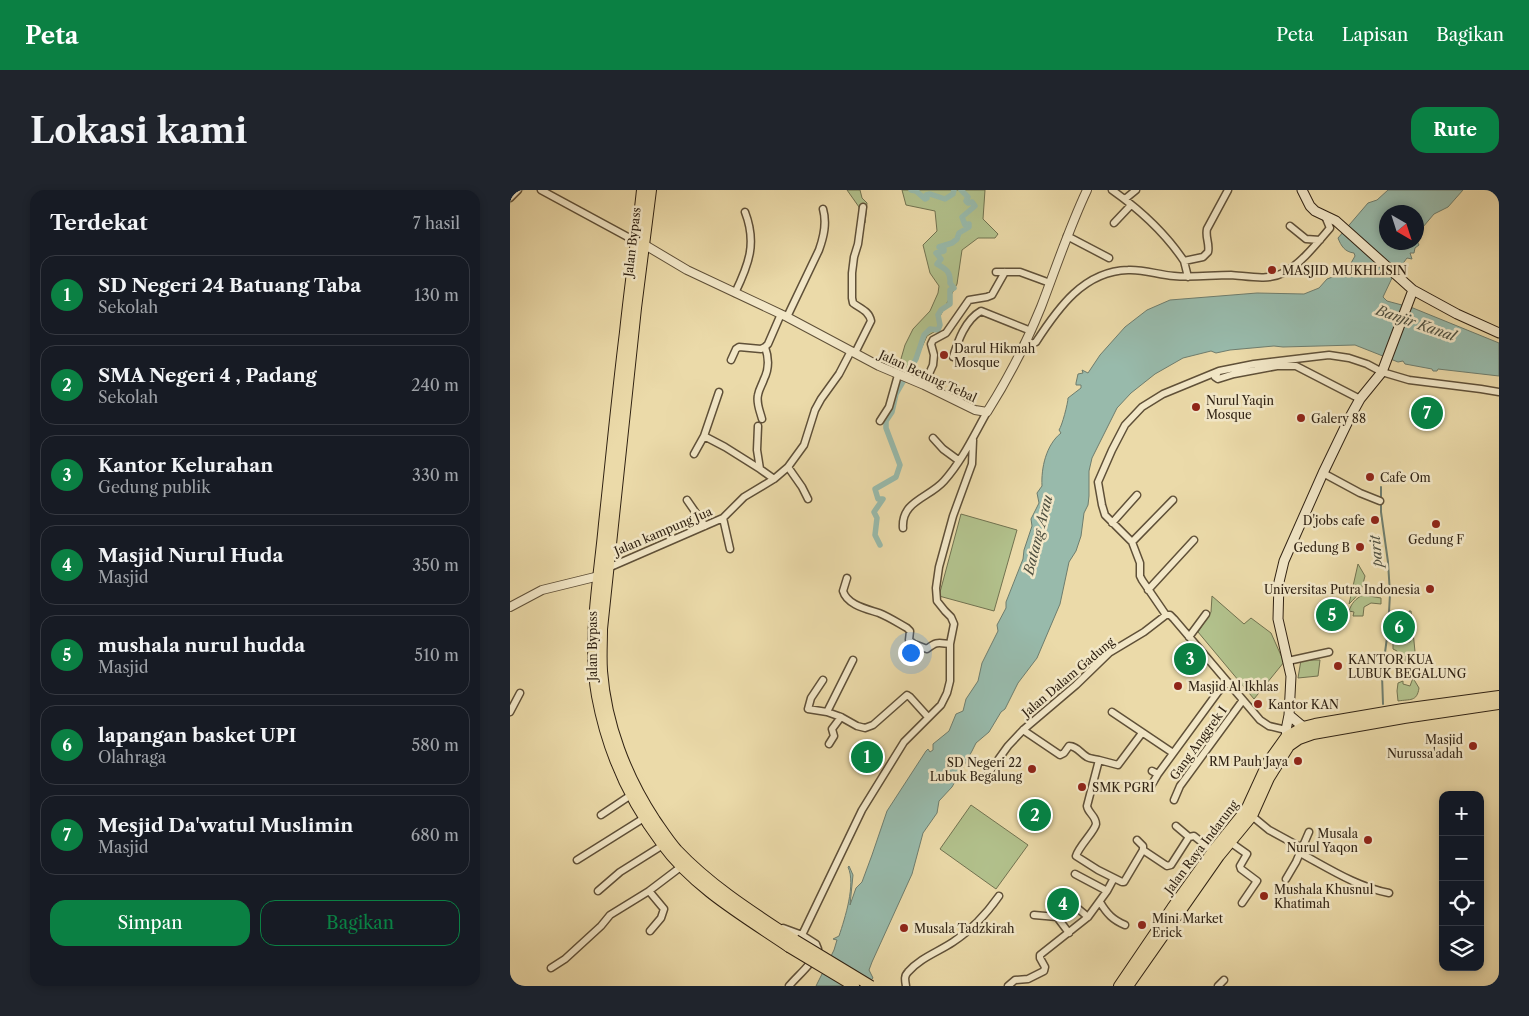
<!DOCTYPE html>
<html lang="id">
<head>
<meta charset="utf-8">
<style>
	body { margin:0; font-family:"Libre Caslon Text",serif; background:#20242c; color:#f1f3f6 }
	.controls { position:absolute; right:15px; bottom:15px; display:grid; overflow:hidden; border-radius:10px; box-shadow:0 2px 8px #0003 }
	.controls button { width:45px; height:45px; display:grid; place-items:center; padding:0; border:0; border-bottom:1px solid #363941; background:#171b24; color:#f1f3f6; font:25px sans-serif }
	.compass { position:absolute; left:869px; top:15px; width:45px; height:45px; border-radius:50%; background:#171b24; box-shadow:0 2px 8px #0003; rotate:141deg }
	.you { position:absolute; left:400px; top:462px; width:18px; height:18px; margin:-12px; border:4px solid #fff; border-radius:50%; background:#1a73e8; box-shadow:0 0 0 8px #1a73e833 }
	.badge { display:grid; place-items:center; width:32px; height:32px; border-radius:50%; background:#0b8043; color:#fff; font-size:16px; font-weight:700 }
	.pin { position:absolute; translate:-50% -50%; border:2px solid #fff; box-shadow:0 1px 5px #0006 }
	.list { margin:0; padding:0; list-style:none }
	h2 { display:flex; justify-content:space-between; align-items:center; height:65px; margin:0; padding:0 20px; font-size:21px }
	h2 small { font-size:16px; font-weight:400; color:#9ea1a6 }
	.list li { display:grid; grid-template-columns:32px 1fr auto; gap:15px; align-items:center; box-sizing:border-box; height:80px; margin:0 10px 10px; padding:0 10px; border:1px solid #363941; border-radius:15px }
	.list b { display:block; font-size:19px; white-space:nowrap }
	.list p { margin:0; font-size:16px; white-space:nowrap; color:#9ea1a6 }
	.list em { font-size:16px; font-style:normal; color:#9ea1a6 }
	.actions { display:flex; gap:10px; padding:15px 20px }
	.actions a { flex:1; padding:11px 0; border:1px solid #0b8043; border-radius:15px; text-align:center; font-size:18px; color:#0b8043 }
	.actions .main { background:#0b8043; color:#fff }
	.icon { flex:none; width:28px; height:28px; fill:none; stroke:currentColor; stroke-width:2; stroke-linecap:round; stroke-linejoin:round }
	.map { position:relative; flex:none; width:989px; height:796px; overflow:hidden; border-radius:15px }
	header { display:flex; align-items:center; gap:30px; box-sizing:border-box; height:70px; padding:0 25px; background:#0b8043; color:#fff }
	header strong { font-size:24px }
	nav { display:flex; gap:28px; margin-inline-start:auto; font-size:18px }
	.intro { display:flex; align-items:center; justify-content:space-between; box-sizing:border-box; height:120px; padding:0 30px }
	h1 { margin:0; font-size:35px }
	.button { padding:12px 22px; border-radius:15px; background:#0b8043; color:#fff; font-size:18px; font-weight:700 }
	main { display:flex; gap:30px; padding:0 30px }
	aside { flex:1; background:#171b24; border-radius:15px; box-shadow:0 2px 8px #0003 }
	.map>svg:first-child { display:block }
</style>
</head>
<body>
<header>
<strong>Peta</strong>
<nav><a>Peta</a><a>Lapisan</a><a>Bagikan</a></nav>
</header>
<div class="intro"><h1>Lokasi kami</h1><a class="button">Rute</a></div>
<main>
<aside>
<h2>Terdekat<small>7 hasil</small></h2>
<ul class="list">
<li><span class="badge">1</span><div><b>SD Negeri 24 Batuang Taba</b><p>Sekolah</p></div><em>130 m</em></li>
<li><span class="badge">2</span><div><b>SMA Negeri 4 , Padang</b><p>Sekolah</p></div><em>240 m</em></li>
<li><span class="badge">3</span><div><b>Kantor Kelurahan</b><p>Gedung publik</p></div><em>330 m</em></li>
<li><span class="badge">4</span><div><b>Masjid Nurul Huda</b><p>Masjid</p></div><em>350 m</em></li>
<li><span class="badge">5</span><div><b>mushala nurul hudda</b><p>Masjid</p></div><em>510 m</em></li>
<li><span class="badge">6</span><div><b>lapangan basket UPI</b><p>Olahraga</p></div><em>580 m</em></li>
<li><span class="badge">7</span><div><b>Mesjid Da'watul Muslimin</b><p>Masjid</p></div><em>680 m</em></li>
</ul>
<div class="actions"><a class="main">Simpan</a><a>Bagikan</a></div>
</aside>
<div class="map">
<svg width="989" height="796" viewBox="0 0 989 796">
	<rect width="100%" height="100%" fill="#ebdaa9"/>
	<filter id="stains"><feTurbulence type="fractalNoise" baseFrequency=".004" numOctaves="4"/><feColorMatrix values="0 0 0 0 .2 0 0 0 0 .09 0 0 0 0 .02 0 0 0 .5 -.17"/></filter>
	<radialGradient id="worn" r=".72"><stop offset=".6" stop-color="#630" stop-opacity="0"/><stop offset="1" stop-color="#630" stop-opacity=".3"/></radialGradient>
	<path fill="#b2c18c" stroke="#717250" d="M 337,0 L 350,0 L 352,8 L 357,13 L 355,33 L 350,36 L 349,17 Z
		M 392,0 L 475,0 L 473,29 L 488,44 L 485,48 L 468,48 L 452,60 L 447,94 L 428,130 L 431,138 L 417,146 L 396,192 L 386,186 L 395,155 L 403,139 L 420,121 L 428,103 L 429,96 L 420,83 L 413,55 L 427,41 L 425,21 L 396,15 Z
		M 451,324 L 507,340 L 484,421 L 429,406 Z
		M 848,374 L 855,386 C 851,402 850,403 839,414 Z
		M 853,405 L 871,408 L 871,414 L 861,413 L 854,417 L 853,426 L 843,426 L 844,422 L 839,421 C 841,414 846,408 853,405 Z
		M 702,406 L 734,434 L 741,428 L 761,443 L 774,472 L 744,509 L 688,442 L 701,422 Z
		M 899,421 L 901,421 L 907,482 L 896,484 L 895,466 L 887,465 L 887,461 L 883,459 L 883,453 L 900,452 L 899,426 L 898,451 L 881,451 L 881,424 L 899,424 Z
		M 791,470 L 810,470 L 808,486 L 788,488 Z
		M 903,488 L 909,498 C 907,512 900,509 888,511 L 887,501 L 888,493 L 893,491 L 893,494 L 900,496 Z
		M 461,615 L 518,655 L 486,699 L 430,659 Z"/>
	<path fill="#98baab" stroke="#6e7d6e" d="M 878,0 L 953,0 L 938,17 L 924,24 L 913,37 L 908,40 L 907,43 L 906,22 L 876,22 L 876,52 L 906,52 L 907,51 L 909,55 L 905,58 L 904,63 L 900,63 L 902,69 L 897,68 L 882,88 L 873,107 L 877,111 L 903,118 L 989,153 L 989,186 L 928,179 L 927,181 L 923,181 L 922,179 L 895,174 L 893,171 L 888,172 L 845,155 L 773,157 L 764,156 L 720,160 L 706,163 L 701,161 L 673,168 L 645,184 L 621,203 L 607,218 L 582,268 L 579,281 L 579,306 L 578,315 L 574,323 L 571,346 L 566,361 L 559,372 L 550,414 L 527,468 L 508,493 L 495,519 L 491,522 L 479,542 L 466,553 L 462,561 L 442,597 L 429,611 L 427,623 L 413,643 L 402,684 L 362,772 L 359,780 L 363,788 L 356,796 L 306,796 L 324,760 L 327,750 L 323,749 L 329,746 C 335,728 346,694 338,677 L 339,676 L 343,685 L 340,715 L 346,698 L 352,692 L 362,665 L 377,621 L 416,561 L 418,559 L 420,562 L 423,560 L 423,554 L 439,541 L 446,524 L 453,521 L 456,509 L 468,491 L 472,473 L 488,441 L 487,435 L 496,418 L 496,412 L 513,369 L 514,360 L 522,336 L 521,329 L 529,313 L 527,303 L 532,296 C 531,278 536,255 551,243 L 549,240 C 552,236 558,213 558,208 L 571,198 L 571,195 L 566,195 L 566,193 L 568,184 L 573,183 L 572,180 L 578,183 L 590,165 L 615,137 L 637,120 L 660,110 L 747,103 L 794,104 L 809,98 L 817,89 L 836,82 L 845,66 L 844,63 C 835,62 831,56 828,48 L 858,13 L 867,10 Z"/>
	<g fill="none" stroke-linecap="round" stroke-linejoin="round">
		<path stroke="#6e7d6e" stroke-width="2" d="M 871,297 L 871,322 L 878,372 L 880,404 L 878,440 L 872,485 L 873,514"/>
		<path stroke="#98baab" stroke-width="5.5" d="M 401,0 L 406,1 L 415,9 L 417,8 L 416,5 L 420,4 L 435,9 L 443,4 L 444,0
			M 370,355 L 365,345 L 367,328 L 364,322 L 373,309 L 368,309 L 365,299 L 386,287 L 390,275 L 376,238 L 376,231 L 382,222 L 386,204 L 406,169 L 414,145 L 420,139 L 428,140 L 430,135 L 428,125 L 431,120 L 440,114 L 440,100 L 444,98 L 440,93 C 441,82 436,79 427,74 L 431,69 L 426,63 L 434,61 L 434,59 L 429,57 L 442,53 L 447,49 L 449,43 L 459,37 L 459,34 L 455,35 L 452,27 L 465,16 L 462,12 L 458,13 L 456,11 L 458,7 L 451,0"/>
		<g stroke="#5f5038" stroke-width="9">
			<path id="minor" d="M 31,0 L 127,52
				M 602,0 C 629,19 656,44 674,71 L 693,67 L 698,62 C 700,54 695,47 697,39 L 718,0
				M 0,8 L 8,0
				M 615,9 L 626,0
				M 604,33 L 621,15
				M 780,36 L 796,49 L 810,50
				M 557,46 L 599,68
				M 674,71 L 678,87
				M 486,82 L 510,82 L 540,93
				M 225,103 C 239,74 247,53 235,22
				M 277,127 L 309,60 C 314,46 317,33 313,19
				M 514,154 L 522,154 L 526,152 C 548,118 574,81 618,80 C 633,79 649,85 664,86 C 683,88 701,85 721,85 C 737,86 758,91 773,83 C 790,75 808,52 820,38 L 815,26
				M 345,163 L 361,131 C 359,121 351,119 343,113 L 342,108 L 342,83 L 344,67 L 348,54 L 353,17
				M 443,167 C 448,151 455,130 471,121 L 521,141
				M 221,170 L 226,159 L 229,157 L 251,159 L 255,157 L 258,154 L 271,124
				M 708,182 L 705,187 L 708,189 L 724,184 L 767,176 L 786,176 L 850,209
				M 414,195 L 423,175 L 424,165 L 421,154 L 423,150 L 436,143 L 459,110 L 477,107 L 482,105 L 495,82
				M 252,229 C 250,221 246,213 248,205 C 249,199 252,195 254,189 C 259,179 259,168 255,157
				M 370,231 L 379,217 L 388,185
				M 194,246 L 215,257 L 250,279 L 247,260 L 248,236
				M 423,248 L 433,259 L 448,270
				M 184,264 L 194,246 L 209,202
				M 278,277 L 292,297 L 298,309
				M 250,279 L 264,289
				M 813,283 L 850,303 L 870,311
				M 177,310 L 195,336
				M 213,328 L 220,359
				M 602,333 L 627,305
				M 393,338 C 391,311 419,308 434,291 C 452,271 464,245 477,222
				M 622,352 L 663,310
				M 98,378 L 213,328 L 234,307 L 264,289 L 278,277 L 294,255 L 305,220 L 311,209 L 329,184 L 341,161
				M 337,388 L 333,401 C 337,415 357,419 369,423 C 379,427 388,433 397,438 L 400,441 L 399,450 L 404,454 L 417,459 C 427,451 428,453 440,454
				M 638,400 L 684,350
				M 679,447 L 696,424
				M 343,470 L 317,522 L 331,527 L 347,536 L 355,538 L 363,535 L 397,505 L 400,507 L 418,527
				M 778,471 L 819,462
				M 313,490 L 301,508 L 298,519 L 317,522
				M 0,522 L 10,503
				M 602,522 L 663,563
				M 513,540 L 550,565 L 554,563 L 559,556 C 567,556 570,563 577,567 C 580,569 586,569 589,570
				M 776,540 L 759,536 L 750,530 L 664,429 L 660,425 L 656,425 L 632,390 L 630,386 L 630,373 L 622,352 L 595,325 L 592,315 L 588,292 L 602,260 L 615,235 L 632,217 L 653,204 L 709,181 L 744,174 L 819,165 L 839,168 L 857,174 L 872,182 L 899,190 L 971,199 L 989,202
				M 319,554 L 324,546 L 322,539 L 331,527
				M 642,581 L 648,584 L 708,502 L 718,492
				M 475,588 L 498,556 L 513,540 L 566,495 L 599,463 L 634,442 L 656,425
				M 641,596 L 648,584
				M 664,610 L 670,596 L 733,510
				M 91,625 L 121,605
				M 742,626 L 759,640 L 792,658
				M 679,647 L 684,646 L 704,662
				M 627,650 L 633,656 L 633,660 L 614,692 L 612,692 L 588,680 L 566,666 C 569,656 585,641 586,634 C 586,626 578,623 577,616 L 589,570 L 608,575 L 632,543
				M 720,652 L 737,664 L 730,676 L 731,679 L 747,691 L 732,713
				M 633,660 L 657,676 L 661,675 L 679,647 L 666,636
				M 790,663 C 818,678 847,697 879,703
				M 67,670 L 134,628
				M 565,684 L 597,701
				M 776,689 L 786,672 L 799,642
				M 88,701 L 110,682 L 153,655
				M 139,701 L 154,719 L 151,728 L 140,741
				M 590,712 C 597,724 603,730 615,735
				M 524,725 L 547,727 L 566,717 L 578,727
				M 547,727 L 559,743
				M 273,738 L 292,745 L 352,620 L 394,552 L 431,515 L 437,503 L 440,491 L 440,454 L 444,434 L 441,427 L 435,421 L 427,411 L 426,398 L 429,377 L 443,326 L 462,274 L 463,250
				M 41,778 L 55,769 L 91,736 L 100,725 L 139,701 L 172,676
				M 279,796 C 289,784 302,775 308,759 L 306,754 L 292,745
				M 396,796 C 395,790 394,786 398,782 C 410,768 428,762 443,752 C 460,741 477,723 489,706
				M 498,796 L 505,790 L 518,789 L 534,781 L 535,777 L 530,768 L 530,765 L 578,727 L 597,701 L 604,688
				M 708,796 L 714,790"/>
		</g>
		<g stroke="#5f5038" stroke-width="10">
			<path id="tertiary" d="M 135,55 L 177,80 L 277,127 L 369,176 L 414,195 L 465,220 L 477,222 C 498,189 516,154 531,117 C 546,78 559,38 577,0
				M 0,417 L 32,400 L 89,386"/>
		</g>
		<g stroke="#302213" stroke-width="11">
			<path id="secondary" d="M 792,0 L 800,16 L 805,21 L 826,31 L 903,100 L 947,124 L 989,143
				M 779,525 L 798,541
				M 778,551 L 776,540 L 779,525 L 781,486 L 768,429 L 769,392 L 774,371 L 813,283 L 840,227 L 850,209 L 872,182 L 903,100"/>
		</g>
		<g stroke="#302213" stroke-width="12">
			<path id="primary" d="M 609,796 L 662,718 L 703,661 L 736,620 L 758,572 L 776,547 L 793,537 L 805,534 L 893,519 L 989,506
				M 618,796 L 709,666 L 742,626 L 759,588 L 779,556 L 789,549 L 803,544 L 894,528 L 989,514"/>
		</g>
		<g stroke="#302213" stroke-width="12">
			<path id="trunk" d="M 132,0 C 127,47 120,94 115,142 C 107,206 101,270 94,334 C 89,390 77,450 87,506 C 97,560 119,610 152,654 C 184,698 235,727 279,757
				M 141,0 L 126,118 L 92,439 C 92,453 91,467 92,481 C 96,534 116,586 145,630 C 152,640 159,651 167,660 C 201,696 244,723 285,750"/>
		</g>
		<use href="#minor" stroke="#f2e7c7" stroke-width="6"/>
		<use href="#tertiary" stroke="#f2e7c7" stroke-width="8"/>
		<use href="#secondary" stroke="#f2e7c7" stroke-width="9"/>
		<use href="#primary" stroke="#ebdaa9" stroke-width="10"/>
		<use href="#trunk" stroke="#ebdaa9" stroke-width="10"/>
		<g stroke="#302213" stroke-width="12" stroke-linecap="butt">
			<path id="trunk-bridge" d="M 285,750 L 361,796
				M 279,757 L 344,796"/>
		</g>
		<use href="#trunk-bridge" stroke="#ebdaa9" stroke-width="10"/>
	</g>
	<g fill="#8f2418" stroke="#f2e7c7" stroke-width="2">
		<circle cx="762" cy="80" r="5"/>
		<circle cx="434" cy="165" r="5"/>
		<circle cx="686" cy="217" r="5"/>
		<circle cx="791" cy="228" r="5"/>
		<circle cx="860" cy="287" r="5"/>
		<circle cx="865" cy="330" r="5"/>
		<circle cx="926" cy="334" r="5"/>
		<circle cx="850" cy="357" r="5"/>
		<circle cx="920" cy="399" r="5"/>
		<circle cx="828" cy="476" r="5"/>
		<circle cx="668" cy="496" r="5"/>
		<circle cx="748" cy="514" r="5"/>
		<circle cx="963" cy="556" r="5"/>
		<circle cx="788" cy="571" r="5"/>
		<circle cx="522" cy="579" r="5"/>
		<circle cx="572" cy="597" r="5"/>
		<circle cx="858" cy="650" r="5"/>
		<circle cx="754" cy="706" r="5"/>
		<circle cx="632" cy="735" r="5"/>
		<circle cx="394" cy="738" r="5"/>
	</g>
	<g text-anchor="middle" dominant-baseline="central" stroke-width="5" stroke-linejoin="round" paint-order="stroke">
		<g font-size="12" fill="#302213" stroke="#f2e7c7">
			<text transform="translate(122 52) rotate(-83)">Jalan Bypass</text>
			<text transform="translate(418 186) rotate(25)">Jalan Betung Tebal</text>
			<text transform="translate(153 341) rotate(-23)">Jalan kampung Jua</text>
			<text transform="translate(82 456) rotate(-90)">Jalan Bypass</text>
			<text transform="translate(558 487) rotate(-40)">Jalan Dalam Gadung</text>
			<text transform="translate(688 553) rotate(-54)">Gang Anggrek I</text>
			<text transform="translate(691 657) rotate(-53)">Jalan Raya Indarung</text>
		</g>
		<g font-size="12" fill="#302213" stroke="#f2e7c7" text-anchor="start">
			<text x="772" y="80">MASJID MUKHLISIN</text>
			<text x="444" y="158">Darul Hikmah<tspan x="444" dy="14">Mosque</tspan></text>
			<text x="696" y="210">Nurul Yaqin<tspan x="696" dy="14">Mosque</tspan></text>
			<text x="801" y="228">Galery 88</text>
			<text x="870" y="287">Cafe Om</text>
			<text x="855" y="330" text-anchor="end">D'jobs cafe</text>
			<text x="926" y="349" text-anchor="middle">Gedung F</text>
			<text x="840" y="357" text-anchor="end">Gedung B</text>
			<text x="910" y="399" text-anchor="end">Universitas Putra Indonesia</text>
			<text x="838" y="469">KANTOR KUA<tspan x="838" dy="14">LUBUK BEGALUNG</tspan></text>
			<text x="678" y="496">Masjid Al Ikhlas</text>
			<text x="758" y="514">Kantor KAN</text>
			<text x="953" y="549" text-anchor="end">Masjid<tspan x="953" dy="14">Nurussa'adah</tspan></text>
			<text x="778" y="571" text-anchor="end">RM Pauh Jaya</text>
			<text x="512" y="572" text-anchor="end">SD Negeri 22<tspan x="512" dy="14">Lubuk Begalung</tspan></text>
			<text x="582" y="597">SMK PGRI</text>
			<text x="848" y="643" text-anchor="end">Musala<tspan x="848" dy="14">Nurul Yaqon</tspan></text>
			<text x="764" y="699">Mushala Khusnul<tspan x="764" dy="14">Khatimah</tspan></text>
			<text x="642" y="728">Mini Market<tspan x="642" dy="14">Erick</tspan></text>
			<text x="404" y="738">Musala Tadzkirah</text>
		</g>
		<g font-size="14" font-style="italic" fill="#4f5041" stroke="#f2e7c7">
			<text transform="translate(906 133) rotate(19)">Banjir Kanal</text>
			<text transform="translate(528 345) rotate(-76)">Batang Arau</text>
			<text transform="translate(866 361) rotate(-95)">parit</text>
		</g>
	</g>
	<rect width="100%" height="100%" filter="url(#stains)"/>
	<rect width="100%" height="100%" fill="url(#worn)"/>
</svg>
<div class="controls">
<button>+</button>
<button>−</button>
<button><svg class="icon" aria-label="locate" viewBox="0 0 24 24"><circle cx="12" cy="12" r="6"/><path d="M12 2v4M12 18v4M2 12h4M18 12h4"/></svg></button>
<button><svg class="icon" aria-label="layers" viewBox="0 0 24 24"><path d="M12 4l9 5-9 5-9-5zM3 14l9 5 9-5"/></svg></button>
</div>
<svg class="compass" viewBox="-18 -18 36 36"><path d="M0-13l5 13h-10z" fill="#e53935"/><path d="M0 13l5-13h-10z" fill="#9ea1a6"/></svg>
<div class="you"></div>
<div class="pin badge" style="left:357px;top:567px">1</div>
<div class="pin badge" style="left:525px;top:625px">2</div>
<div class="pin badge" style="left:680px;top:469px">3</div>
<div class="pin badge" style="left:553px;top:714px">4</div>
<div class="pin badge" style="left:822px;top:425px">5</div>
<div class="pin badge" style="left:889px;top:437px">6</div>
<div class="pin badge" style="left:917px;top:223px">7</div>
</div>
</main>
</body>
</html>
